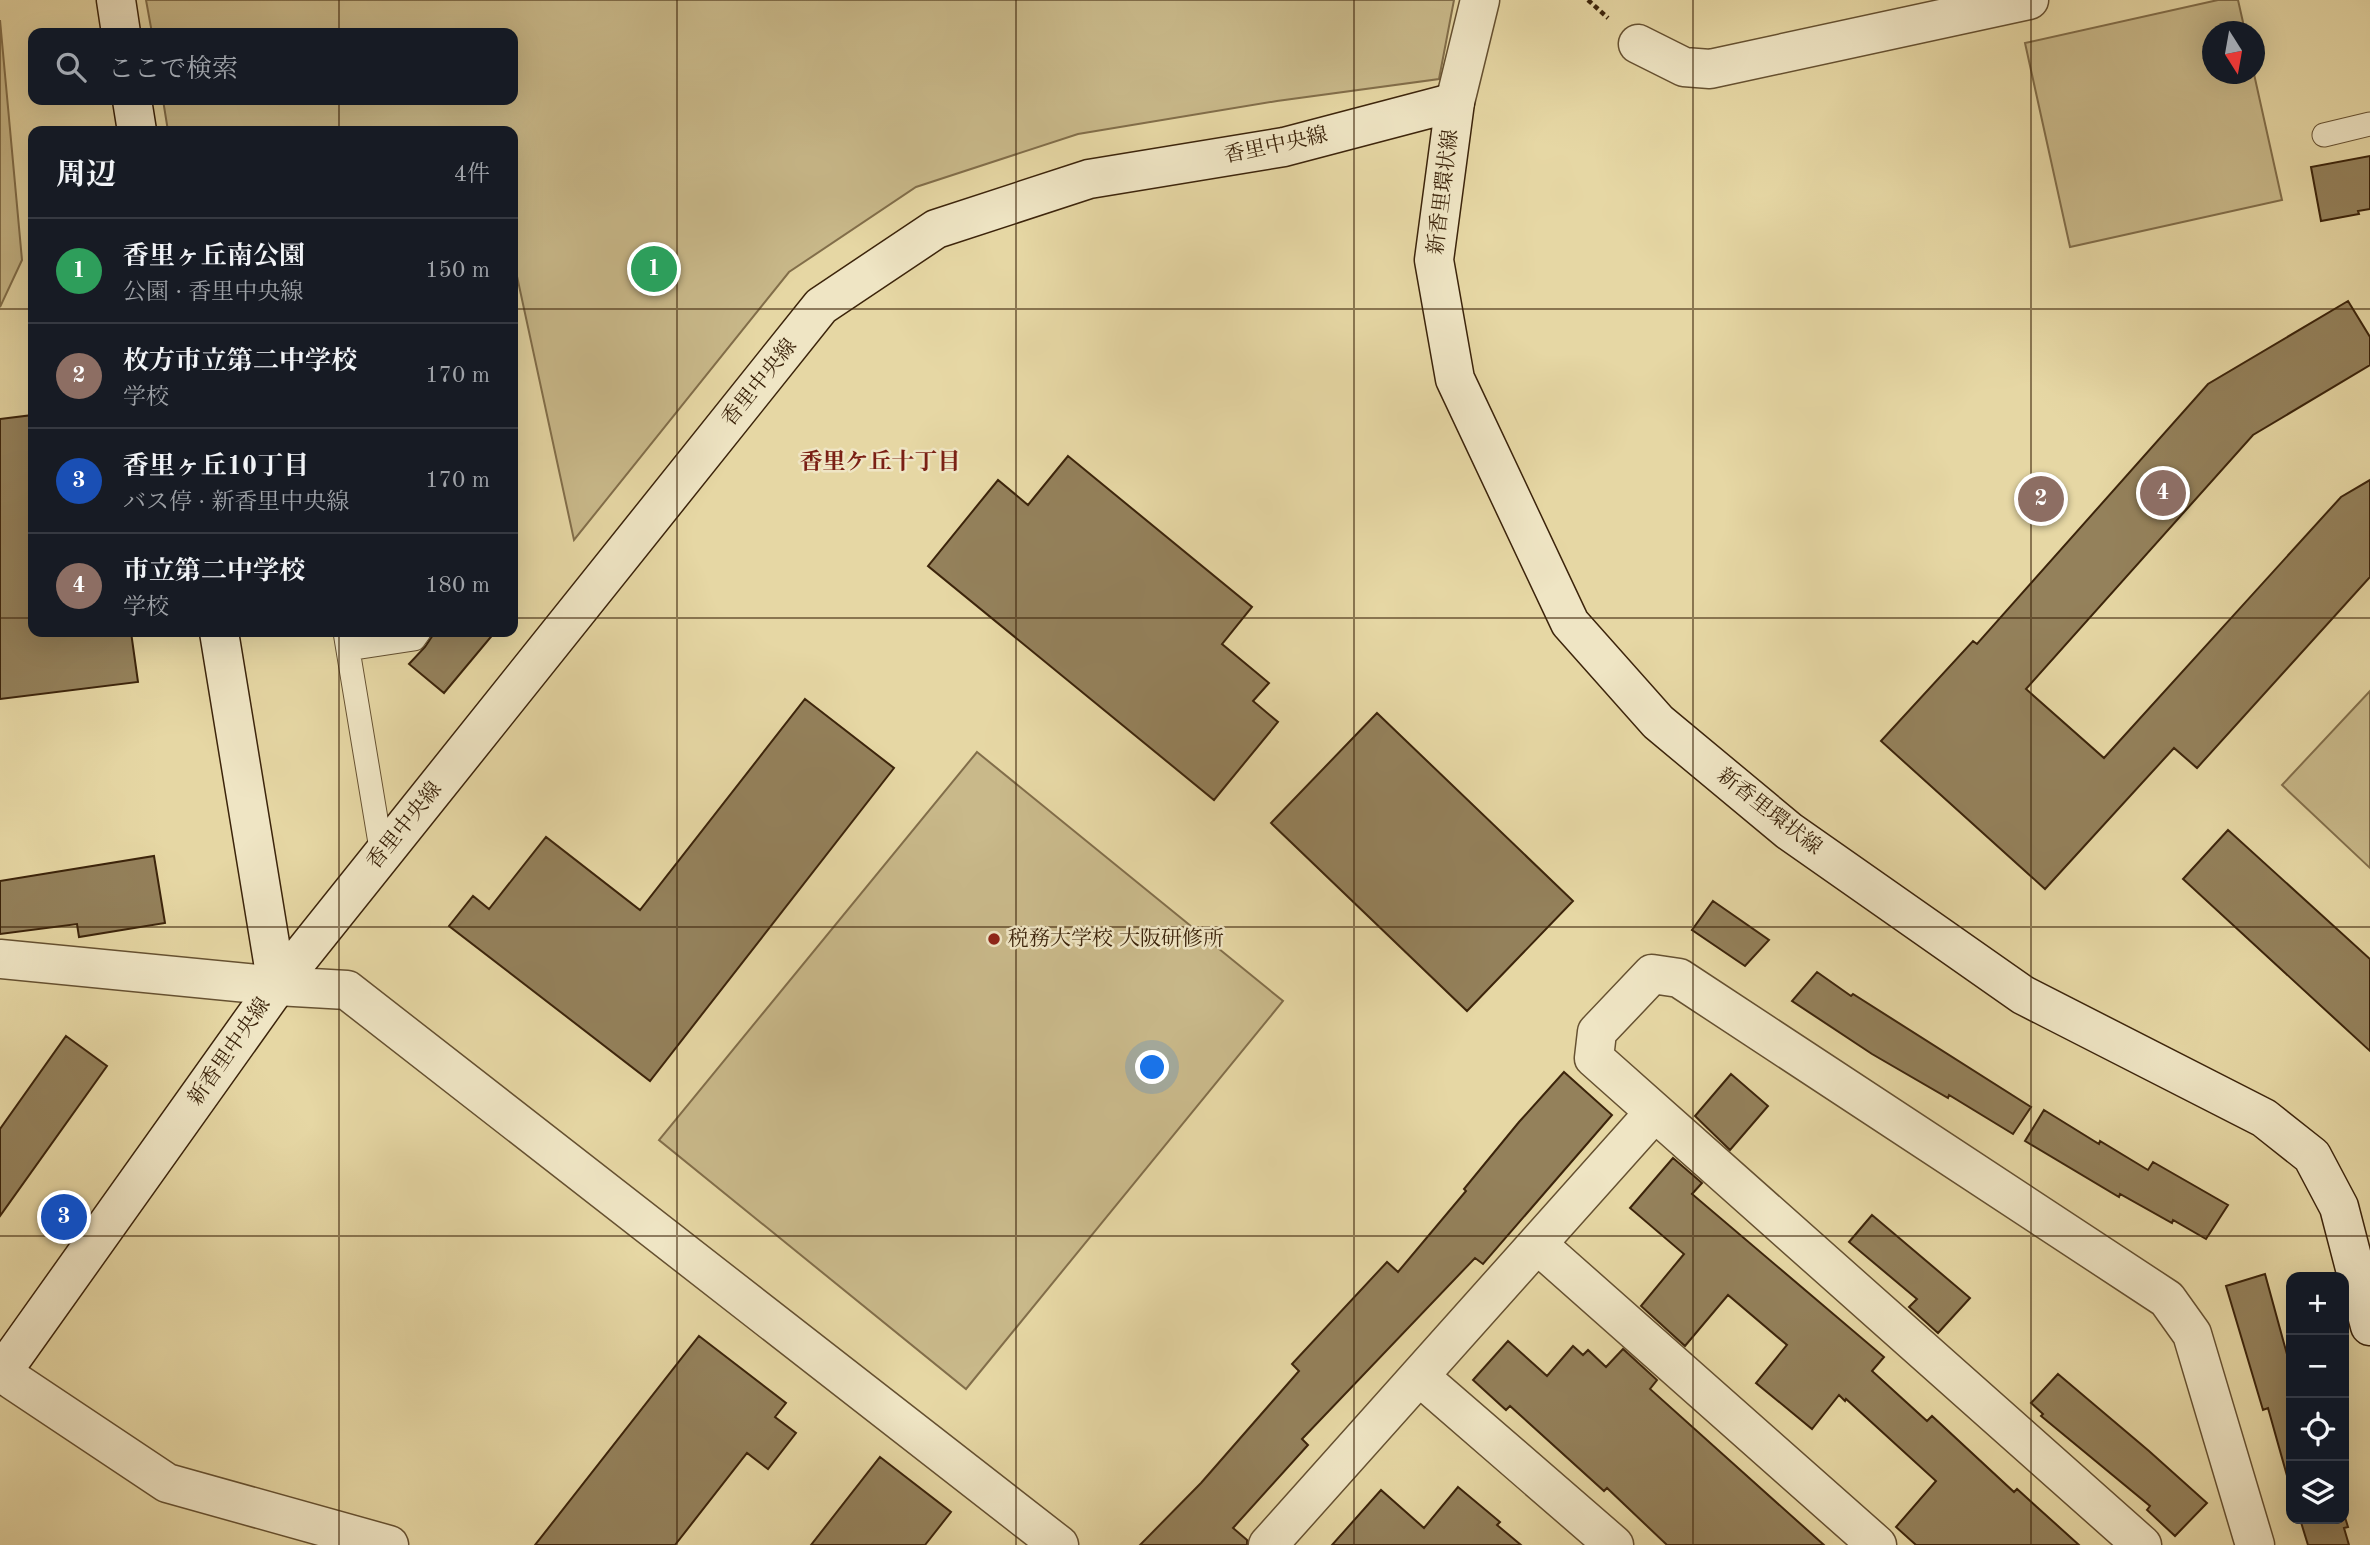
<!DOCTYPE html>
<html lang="ja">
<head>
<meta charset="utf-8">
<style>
	body { margin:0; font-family:"Old Standard TT","Noto Serif JP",serif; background:#242831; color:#f1f3f6 }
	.controls { position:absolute; right:21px; bottom:21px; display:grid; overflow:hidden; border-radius:14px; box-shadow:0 7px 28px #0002 }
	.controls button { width:63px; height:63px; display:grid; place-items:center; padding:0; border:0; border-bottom:2px solid #363941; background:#171b24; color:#f1f3f6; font:35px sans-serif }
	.compass { position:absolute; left:2202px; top:21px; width:63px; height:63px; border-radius:50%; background:#171b24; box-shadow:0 7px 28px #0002; rotate:169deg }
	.you { position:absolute; left:1153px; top:1068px; width:24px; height:24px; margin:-18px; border:5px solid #fff; border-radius:50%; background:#1a73e8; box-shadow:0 0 0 10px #1a73e833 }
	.badge { display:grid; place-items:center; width:46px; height:46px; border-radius:50%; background:#c59692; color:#fff; font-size:23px; font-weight:700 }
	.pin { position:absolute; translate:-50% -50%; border:4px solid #fff; box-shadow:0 2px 7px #0006 }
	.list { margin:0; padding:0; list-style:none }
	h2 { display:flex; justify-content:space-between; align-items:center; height:91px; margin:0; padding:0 28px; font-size:30px }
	h2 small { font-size:23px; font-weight:400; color:#9ea1a6 }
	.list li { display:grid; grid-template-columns:46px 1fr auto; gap:21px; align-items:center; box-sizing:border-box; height:105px; padding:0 28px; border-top:2px solid #363941 }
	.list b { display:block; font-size:26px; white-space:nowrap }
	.list p { margin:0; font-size:23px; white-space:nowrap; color:#9ea1a6 }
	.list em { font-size:23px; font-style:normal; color:#9ea1a6 }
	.icon { flex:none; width:38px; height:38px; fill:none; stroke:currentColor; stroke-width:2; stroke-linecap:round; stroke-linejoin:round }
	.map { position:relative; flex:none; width:2370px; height:1545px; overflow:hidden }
	.search { position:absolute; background:#171b24; box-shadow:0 7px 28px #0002; left:28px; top:28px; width:490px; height:77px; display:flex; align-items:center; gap:18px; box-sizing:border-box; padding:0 24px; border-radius:14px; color:#9ea1a6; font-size:26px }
	.panel { position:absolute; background:#171b24; box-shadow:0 7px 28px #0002; left:28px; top:126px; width:490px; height:511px; border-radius:14px }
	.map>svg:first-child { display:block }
</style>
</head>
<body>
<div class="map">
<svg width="2370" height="1545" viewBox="0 0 2370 1545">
	<rect width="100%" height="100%" fill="#e6d7a4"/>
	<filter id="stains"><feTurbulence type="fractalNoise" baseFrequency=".00286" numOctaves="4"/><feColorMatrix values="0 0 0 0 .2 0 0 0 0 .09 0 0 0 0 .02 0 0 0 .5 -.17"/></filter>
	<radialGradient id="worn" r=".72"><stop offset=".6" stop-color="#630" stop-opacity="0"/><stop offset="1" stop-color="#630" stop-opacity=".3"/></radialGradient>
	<path fill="#c9b98a" stroke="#826e4a" stroke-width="2" d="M 146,0 L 1454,0 L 1439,79 L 1277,101 L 1078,134 L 916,187 L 789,272 L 574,540 L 515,267 L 513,267 L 513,131 L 168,131 L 163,100 L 513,100 L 513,33 L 152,33 Z
		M 2218,0 L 2238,0 L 2245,31 L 2212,32 L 2212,74 L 2254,74 L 2282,200 L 2070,247 L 2025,43 Z
		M 0,20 L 22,260 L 0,307 Z
		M 2370,691 L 2370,868 L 2282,785 Z
		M 977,752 L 1283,1001 L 966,1389 L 659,1140 Z"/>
	<path fill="#94815b" stroke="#3c240b" stroke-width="2" d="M 2370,156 L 2370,209 L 2358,211 L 2359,214 L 2321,221 L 2311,167 Z
		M 2348,301 L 2370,337 L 2370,365 L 2253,435 L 2026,689 L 2104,758 L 2341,497 L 2370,480 L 2370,577 L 2197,768 L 2174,748 L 2045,889 L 1881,741 L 1973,641 L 1977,644 L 2208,384 Z
		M 33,415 L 33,632 L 131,632 L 138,682 L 0,699 L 0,419 Z
		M 1068,456 L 1252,607 L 1222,644 L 1269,683 L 1253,701 L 1278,722 L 1214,800 L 928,566 L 998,480 L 1028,505 Z
		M 435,632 L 495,632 L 444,693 L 409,664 L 425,647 Z
		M 805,699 L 894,768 L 650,1081 L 449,926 L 473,896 L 489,909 L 546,837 L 640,910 Z
		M 1377,713 L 1573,901 L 1467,1011 L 1271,823 Z
		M 2228,830 L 2370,959 L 2370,1051 L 2183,879 Z
		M 154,856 L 165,923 L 79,937 L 77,924 L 0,934 L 0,881 Z
		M 1713,901 L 1769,940 L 1745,966 L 1692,930 Z
		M 1817,972 L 1851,996 L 1853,994 L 2031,1107 L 2013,1134 L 1949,1095 L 1948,1098 L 1872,1054 L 1792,1001 Z
		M 66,1036 L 107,1066 L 0,1216 L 0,1129 Z
		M 1564,1072 L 1612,1115 L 1483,1264 L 1475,1258 L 1302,1439 L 1308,1445 L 1233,1528 L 1247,1540 L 1247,1545 L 1140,1545 L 1201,1483 L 1299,1371 L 1292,1364 L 1387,1262 L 1398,1272 L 1466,1191 L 1464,1189 L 1519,1122 Z
		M 1731,1074 L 1768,1106 L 1730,1150 L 1695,1116 Z
		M 2044,1110 L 2099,1144 L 2100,1141 L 2148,1170 L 2153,1162 L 2228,1205 L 2206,1239 L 2173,1220 L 2172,1223 L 2120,1194 L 2119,1197 L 2025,1141 Z
		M 1673,1158 L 1702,1183 L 1692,1194 L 1884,1357 L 1872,1371 L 1927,1421 L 1932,1416 L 2014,1492 L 2017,1489 L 2079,1545 L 1916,1545 L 1896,1527 L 1936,1481 L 1846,1399 L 1845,1401 L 1839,1395 L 1812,1429 L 1756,1383 L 1787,1345 L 1728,1295 L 1685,1346 L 1641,1306 L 1684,1254 L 1630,1208 Z
		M 1872,1215 L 1970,1298 L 1938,1333 L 1909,1307 L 1917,1299 L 1849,1242 Z
		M 2265,1274 L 2291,1369 L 2291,1490 L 2268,1408 L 2263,1410 L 2226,1286 Z
		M 699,1336 L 786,1403 L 775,1417 L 796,1433 L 768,1469 L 747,1453 L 675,1545 L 535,1545 Z
		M 1508,1341 L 1547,1376 L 1573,1346 L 1583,1355 L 1588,1350 L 1606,1367 L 1623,1349 L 1657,1380 L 1650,1389 L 1824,1545 L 1667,1545 L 1607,1488 L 1604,1491 L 1510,1406 L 1506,1410 L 1473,1380 Z
		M 2058,1374 L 2149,1451 L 2207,1503 L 2175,1536 L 2147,1510 L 2150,1506 L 2041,1416 L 2043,1414 L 2031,1403 Z
		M 880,1457 L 951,1512 L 925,1545 L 811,1545 Z
		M 1458,1487 L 1500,1522 L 1497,1525 L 1521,1545 L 1332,1545 L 1381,1490 L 1424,1528 Z
		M 2344,1514 L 2348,1527 L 2344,1528 L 2349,1545 L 2308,1545 L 2300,1519 L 2344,1519 Z"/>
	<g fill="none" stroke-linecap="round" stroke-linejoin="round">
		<g stroke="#665131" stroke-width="25">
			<path id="lane" d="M 2324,135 L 2370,124
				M 345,632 L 382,855
				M 348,649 L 414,639 L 419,632"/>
		</g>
		<g stroke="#665131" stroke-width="41">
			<path id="street" d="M 1638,44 L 1684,67 L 1710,69 L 2029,0
				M 1455,102 L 1480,0
				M 0,959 L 277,986 L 347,990 L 1059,1545
				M 1537,1244 L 1877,1545
				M 2,1373 L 167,1483 L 389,1545
				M 1419,1376 L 1614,1545
				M 1268,1545 L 1654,1113
				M 2142,1545 L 1594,1058 L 1597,1032 L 1652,974 L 1679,978 L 2167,1299 L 2192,1334 L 2255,1545"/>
		</g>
		<g stroke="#3c240b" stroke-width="41">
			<path id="secondary" d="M 116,0 L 121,33
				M 132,100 L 137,131
				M 219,632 L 277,986
				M 0,1375 L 277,986 L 821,306 L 936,229 L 1089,179 L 1284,147 L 1455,102 L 1434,260 L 1455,379 L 1570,623 L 1658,722 L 1789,831 L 2023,995 L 2264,1118 L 2312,1156 L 2339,1207 L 2370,1326"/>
		</g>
		<path stroke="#3c240b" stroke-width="4.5" stroke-dasharray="5 3.5" stroke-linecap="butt" d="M 1588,0 L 1608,18"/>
		<use href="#lane" stroke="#efe5c4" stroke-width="23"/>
		<use href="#street" stroke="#efe5c4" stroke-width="38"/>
		<use href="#secondary" stroke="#efe5c4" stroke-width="38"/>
	</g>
	<path fill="none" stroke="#3c240b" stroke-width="2" stroke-opacity="0.55" d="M 339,0 L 339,33M 677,0 L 677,1545M 1016,0 L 1016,1545M 1354,0 L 1354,1545M 1693,0 L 1693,1545M 2031,0 L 2031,1545M 339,100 L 339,131M 0,309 L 33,309M 513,309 L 2370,309M 0,618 L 33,618M 513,618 L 2370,618M 339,632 L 339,1545M 0,927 L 2370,927M 0,1236 L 2370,1236"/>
	<circle fill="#8f2418" stroke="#efe5c4" stroke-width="2.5" cx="994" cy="939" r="7"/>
	<g text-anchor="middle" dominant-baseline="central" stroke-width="5" stroke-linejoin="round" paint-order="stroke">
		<g font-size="21" fill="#3c240b" stroke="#efe5c4">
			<text transform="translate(1276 146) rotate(-12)">香里中央線</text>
			<text transform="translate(1444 192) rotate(-83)">新香里環状線</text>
			<text transform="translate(760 383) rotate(-51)">香里中央線</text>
			<text transform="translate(1769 812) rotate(38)">新香里環状線</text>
			<text transform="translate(405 826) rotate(-51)">香里中央線</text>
			<text transform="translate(230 1052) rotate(-55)">新香里中央線</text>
		</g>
		<g font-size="21" fill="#3c240b" stroke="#efe5c4" text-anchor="start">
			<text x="1008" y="939">税務大学校 大阪研修所</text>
		</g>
		<g font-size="23" font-weight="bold" fill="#7a1f14" stroke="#efe5c4">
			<text x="880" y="462">香里ケ丘十丁目</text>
		</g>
	</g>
	<rect width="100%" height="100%" filter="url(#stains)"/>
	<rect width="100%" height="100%" fill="url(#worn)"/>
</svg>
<div class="controls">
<button>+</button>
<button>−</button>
<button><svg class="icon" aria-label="locate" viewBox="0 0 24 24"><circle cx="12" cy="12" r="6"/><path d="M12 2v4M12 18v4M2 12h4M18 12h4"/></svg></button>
<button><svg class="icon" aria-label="layers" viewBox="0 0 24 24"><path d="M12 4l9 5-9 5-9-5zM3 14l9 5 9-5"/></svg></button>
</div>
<svg class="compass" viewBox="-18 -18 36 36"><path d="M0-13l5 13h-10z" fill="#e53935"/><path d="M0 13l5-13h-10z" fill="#9ea1a6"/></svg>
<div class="you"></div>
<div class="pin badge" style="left:654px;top:269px;background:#2e9e5b">1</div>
<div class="pin badge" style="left:2041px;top:499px;background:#8d6e63">2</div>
<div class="pin badge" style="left:64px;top:1217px;background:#1a4fb4">3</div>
<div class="pin badge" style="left:2163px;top:493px;background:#8d6e63">4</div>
<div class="search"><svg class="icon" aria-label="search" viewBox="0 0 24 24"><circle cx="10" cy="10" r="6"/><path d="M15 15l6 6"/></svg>ここで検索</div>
<section class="panel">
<h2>周辺<small>4件</small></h2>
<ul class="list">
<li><span class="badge" style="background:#2e9e5b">1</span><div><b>香里ヶ丘南公園</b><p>公園 · 香里中央線</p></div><em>150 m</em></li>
<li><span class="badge" style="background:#8d6e63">2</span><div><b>枚方市立第二中学校</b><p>学校</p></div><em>170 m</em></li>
<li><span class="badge" style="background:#1a4fb4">3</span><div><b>香里ヶ丘10丁目</b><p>バス停 · 新香里中央線</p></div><em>170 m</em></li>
<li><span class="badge" style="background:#8d6e63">4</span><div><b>市立第二中学校</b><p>学校</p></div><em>180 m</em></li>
</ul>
</section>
</div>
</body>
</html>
